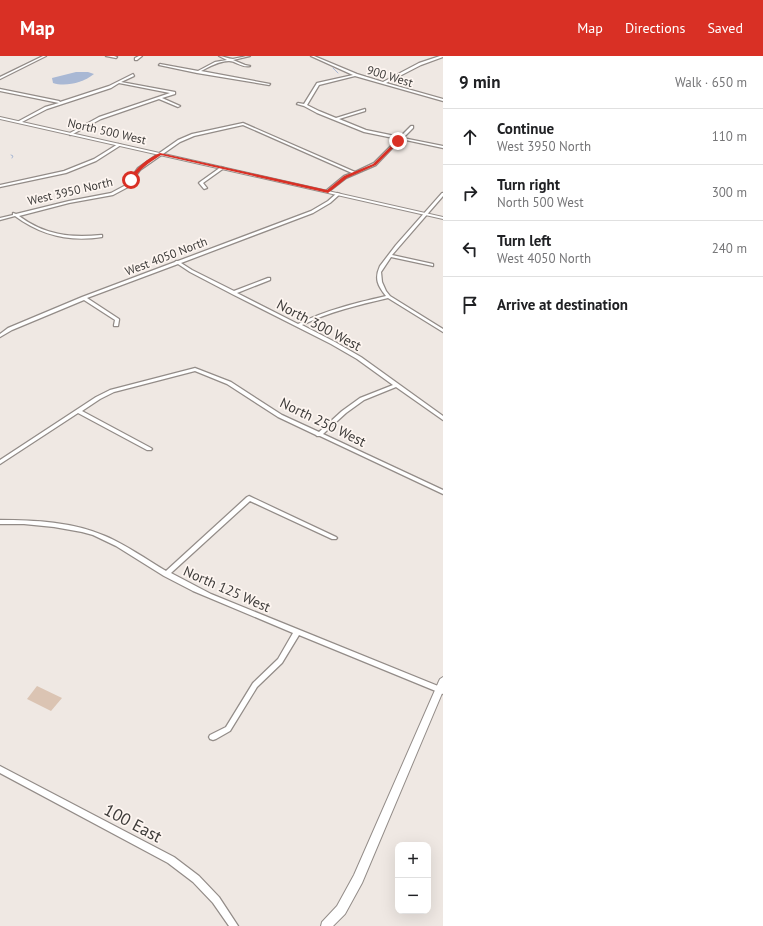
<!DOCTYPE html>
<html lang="en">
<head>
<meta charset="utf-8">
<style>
	body { margin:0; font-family:"PT Sans",sans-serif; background:#f6f6f6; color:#202124 }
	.controls { position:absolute; right:12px; bottom:12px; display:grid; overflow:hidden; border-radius:8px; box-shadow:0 4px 16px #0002 }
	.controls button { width:36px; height:36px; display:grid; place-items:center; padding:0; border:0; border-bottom:1px solid #e0e0e0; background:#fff; color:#202124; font:20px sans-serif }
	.stop { position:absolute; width:12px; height:12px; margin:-9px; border:3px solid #d93025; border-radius:50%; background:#fff }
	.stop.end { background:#d93025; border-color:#fff; box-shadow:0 1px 4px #0008 }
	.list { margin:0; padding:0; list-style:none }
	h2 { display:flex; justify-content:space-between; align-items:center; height:52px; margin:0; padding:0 16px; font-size:17px }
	h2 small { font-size:13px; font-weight:400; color:#757577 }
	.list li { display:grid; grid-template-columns:26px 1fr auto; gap:12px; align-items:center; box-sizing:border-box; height:56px; padding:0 16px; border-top:1px solid #e0e0e0 }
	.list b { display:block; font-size:15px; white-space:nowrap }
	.list p { margin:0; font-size:13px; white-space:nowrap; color:#757577 }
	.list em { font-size:13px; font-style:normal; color:#757577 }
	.icon { flex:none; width:22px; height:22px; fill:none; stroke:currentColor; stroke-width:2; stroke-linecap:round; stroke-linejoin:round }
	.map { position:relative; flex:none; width:443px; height:870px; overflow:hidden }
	header { display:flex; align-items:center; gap:24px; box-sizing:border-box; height:56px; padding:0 20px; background:#d93025; color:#fff }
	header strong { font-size:19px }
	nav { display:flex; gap:22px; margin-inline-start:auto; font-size:14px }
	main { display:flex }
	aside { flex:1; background:#fff }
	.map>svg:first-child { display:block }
</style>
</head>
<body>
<header>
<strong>Map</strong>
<nav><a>Map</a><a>Directions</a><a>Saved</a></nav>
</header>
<main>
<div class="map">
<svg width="443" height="870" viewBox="0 0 443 870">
	<rect width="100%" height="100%" fill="#efe8e3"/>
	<path fill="#dbc4b3" d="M 37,630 L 62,642 L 51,655 L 27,643 Z"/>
	<path fill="#a9b8d4" d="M 76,16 L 88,16 L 94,18 C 83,27 65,31 53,27 L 52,22 Z"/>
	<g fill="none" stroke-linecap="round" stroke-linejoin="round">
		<path stroke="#a9b8d4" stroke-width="1" d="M 333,12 L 338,17
			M 11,99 L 13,100 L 12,102"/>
		<g stroke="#938c88" stroke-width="2.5">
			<path id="minor" d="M 43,0 L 46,0 L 0,23 L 0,21 Z
				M 106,0 L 114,0 L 117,1 L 116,2 Z
				M 139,0 L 142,0 L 137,4 L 135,4 L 135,2 Z
				M 219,0 C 224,0 228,3 233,3 C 239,2 244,0 250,0 L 233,4 L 245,9 L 250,10 C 242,12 236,5 229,5 C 219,5 209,11 201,15 L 270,28 L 269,29 L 197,17 L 159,9 L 160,8 L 198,15 L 215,6 L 227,4 Z
				M 311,0 L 314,0 L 357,18 L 383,26 L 419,7 L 440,0 L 443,0 L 443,1 L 421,9 L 386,27 L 443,43 L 443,45 L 355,20 L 319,29 L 307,49 L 319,55 L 336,62 L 365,53 L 365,55 L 339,63 L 366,74 L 400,81 L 411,70 L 413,70 L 413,72 L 403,82 L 443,90 L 443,92 L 401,83 L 376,109 L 346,122 L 328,136 L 326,135 L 327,134 L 344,120 L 352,117 L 243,69 L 194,80 L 180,86 L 140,114 L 128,131 L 113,139 L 69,147 L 19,160 C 45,179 69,182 101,179 L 102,179 L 102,181 C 70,186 42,180 15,160 L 0,164 L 0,162 L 13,159 L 13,157 L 16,158 L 69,145 L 111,137 L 126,129 L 138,112 L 178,84 L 192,78 L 243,67 L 355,116 L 374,107 L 398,83 L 364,76 L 317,57 L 304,50 L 297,48 L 298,47 L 304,48 L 317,27 L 353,19 Z
				M 133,18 L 134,20 L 121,26 L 175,36 L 175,38 L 162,42 L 180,50 L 178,51 L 159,43 L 101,63 L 71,79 L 70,79 L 70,77 L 99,61 L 170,37 L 119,27 L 111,32 L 47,53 L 20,67 L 18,66 L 19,65 L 45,51 L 59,47 L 0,35 L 0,33 L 59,45 L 60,46 L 109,30 Z
				M 118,88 L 121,89 L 96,105 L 66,117 L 0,131 L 0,129 L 64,115 L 94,103 Z
				M 221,111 L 224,112 L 203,127 L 207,132 L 204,133 L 199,127 L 200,126 Z
				M 337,137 L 340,138 L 330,147 L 313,157 L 181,207 L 192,214 L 234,235 L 268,222 L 270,222 L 270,224 L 237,237 L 298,268 C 326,254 356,247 386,240 C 378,230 374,223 380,210 L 396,189 L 442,137 L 443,137 L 443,140 L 392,199 L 433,208 L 433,210 L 391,201 L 381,216 L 382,226 L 386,235 L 390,240 L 443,273 L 443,276 L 388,242 C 358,249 329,256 302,269 L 335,286 L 361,301 L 443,360 L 443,364 L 396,331 L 364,344 L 346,357 L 323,378 L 443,434 L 443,438 L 320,380 L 317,380 L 316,379 L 278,361 L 227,328 L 195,315 L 114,336 L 100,343 L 82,355 L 151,392 L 152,393 L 151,394 L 147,394 L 78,357 L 0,408 L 0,404 L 96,341 L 110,334 L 195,312 L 231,326 L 282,359 L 319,376 L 342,355 L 360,342 L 393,329 L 357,303 L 331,288 L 232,238 L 190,216 L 178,208 L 87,242 L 119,263 L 119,264 L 118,270 L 114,270 L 114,269 L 115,264 L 84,244 L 12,274 L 0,281 L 0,278 L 8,272 L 82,241 L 175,206 L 176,205 L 178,205 L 311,155 L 328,145 Z
				M 249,440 L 336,481 L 337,482 L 336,483 L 332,483 L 250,445 L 171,517 L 211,538 L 443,632 L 443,638 L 299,579 L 282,607 L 257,631 L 230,675 L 216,683 L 213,684 L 210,683 L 209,681 L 210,679 L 226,671 L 253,627 L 278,603 L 293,577 L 193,535 L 164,520 L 116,490 L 93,479 L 82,476 L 54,471 L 24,468 L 0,468 L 0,464 C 35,464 73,466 105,480 C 126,489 146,503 166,515 L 247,441 Z
				M 0,710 L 174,801 L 199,820 L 219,841 L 238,870 L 229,870 L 213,847 L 193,826 L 168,807 L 0,717 Z"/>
		</g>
		<g stroke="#938c88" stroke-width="2">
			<path id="tertiary" d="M 0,61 L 443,161 L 443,163 L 0,63 Z
				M 443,621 L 443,635 L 362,827 L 345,858 L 333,870 L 321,870 L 322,866 L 337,850 L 354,819 L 439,625 L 440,623 Z"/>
		</g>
		<use href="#minor" fill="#fff" fill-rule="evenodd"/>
		<use href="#tertiary" fill="#fff" fill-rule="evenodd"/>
	</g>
	<path fill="#d93025" d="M 397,84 L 400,85 L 376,109 L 347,122 L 328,137 L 161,99 C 149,107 139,113 133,125 L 129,124 C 135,112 148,102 160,97 L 327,134 L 344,120 L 373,108 Z"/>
	<g text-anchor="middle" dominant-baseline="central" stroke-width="3.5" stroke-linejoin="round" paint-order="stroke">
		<g font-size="12" fill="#3d3b39" stroke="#fdf5f0">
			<text transform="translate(390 20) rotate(17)">900 West</text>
			<text transform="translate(107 75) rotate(13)">North 500 West</text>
			<text transform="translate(70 135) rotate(-13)">West 3950 North</text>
			<text transform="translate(166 200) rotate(-21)">West 4050 North</text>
		</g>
		<g font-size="14" fill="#3d3b39" stroke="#fdf5f0">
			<text transform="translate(319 269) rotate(28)">North 300 West</text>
			<text transform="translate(323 366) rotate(26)">North 250 West</text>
			<text transform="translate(227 533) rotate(24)">North 125 West</text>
		</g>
		<g font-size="17" fill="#3d3b39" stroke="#fdf5f0">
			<text transform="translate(133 767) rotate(28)">100 East</text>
		</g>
	</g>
</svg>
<div class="controls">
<button>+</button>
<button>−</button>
</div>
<div class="stop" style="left:131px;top:124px"></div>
<div class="stop end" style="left:398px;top:85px"></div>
</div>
<aside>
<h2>9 min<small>Walk · 650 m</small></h2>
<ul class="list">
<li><svg class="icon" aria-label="ahead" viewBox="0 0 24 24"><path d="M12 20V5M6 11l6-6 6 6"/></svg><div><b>Continue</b><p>West 3950 North</p></div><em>110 m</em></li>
<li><svg class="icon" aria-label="right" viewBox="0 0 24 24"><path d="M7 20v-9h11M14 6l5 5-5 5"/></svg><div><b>Turn right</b><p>North 500 West</p></div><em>300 m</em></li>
<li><svg class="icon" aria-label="left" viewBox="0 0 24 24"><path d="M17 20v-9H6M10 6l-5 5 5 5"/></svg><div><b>Turn left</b><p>West 4050 North</p></div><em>240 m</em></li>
<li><svg class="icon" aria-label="arrive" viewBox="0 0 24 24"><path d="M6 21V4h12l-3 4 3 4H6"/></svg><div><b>Arrive at destination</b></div></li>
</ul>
</aside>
</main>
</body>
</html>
